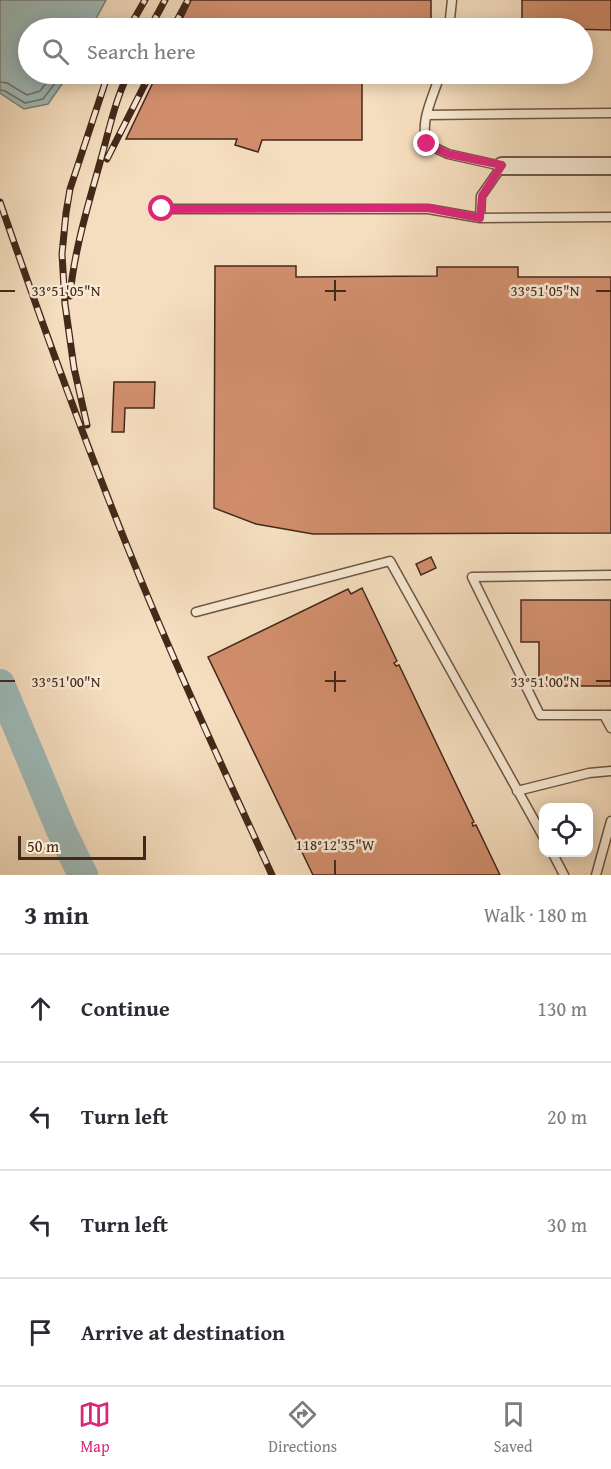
<!DOCTYPE html>
<html lang="en">
<head>
<meta charset="utf-8">
<style>
	body { margin:0; font-family:"Gentium Book Plus",serif; background:#f7f7f7; color:#2b2b33 }
	.controls { position:absolute; right:18px; bottom:18px; display:grid; overflow:hidden; border-radius:12px; box-shadow:0 3px 15px #0003 }
	.controls button { width:54px; height:54px; display:grid; place-items:center; padding:0; border:0; border-bottom:2px solid #e1e1e2; background:#fff; color:#2b2b33; font:30px sans-serif }
	.scale { position:absolute; left:18px; bottom:15px; width:128px; box-sizing:border-box; padding-left:6px; border:3px solid #44281a; border-top:0; font-size:16px; line-height:21px; white-space:nowrap; color:#44281a; -webkit-text-stroke:4px #f8ead5; paint-order:stroke }
	.stop { position:absolute; width:18px; height:18px; margin:-14px; border:4px solid #db2777; border-radius:50%; background:#fff }
	.stop.end { background:#db2777; border-color:#fff; box-shadow:0 2px 6px #0008 }
	.list { margin:0; padding:0; list-style:none }
	h2 { display:flex; justify-content:space-between; align-items:center; height:78px; margin:0; padding:0 24px; font-size:26px }
	h2 small { font-size:20px; font-weight:400; color:#7c7c81 }
	.list li { display:grid; grid-template-columns:39px 1fr auto; gap:18px; align-items:center; box-sizing:border-box; height:108px; padding:0 24px; border-top:2px solid #e1e1e2 }
	.list b { display:block; font-size:22px; white-space:nowrap }
	.list em { font-size:20px; font-style:normal; color:#7c7c81 }
	.icon { flex:none; width:33px; height:33px; fill:none; stroke:currentColor; stroke-width:2; stroke-linecap:round; stroke-linejoin:round }
	.map { position:relative; flex:none; width:611px; height:875px; overflow:hidden }
	.search { position:absolute; background:#fff; box-shadow:0 3px 15px #0003; left:18px; right:18px; top:18px; height:66px; display:flex; align-items:center; gap:15px; box-sizing:border-box; padding:0 21px; border-radius:33px; color:#7c7c81; font-size:22px }
	.sheet { height:510px; background:#fff }
	nav { display:flex; justify-content:space-around; align-items:center; box-sizing:border-box; height:84px; border-top:2px solid #e1e1e2; background:#fff; font-size:16px; color:#7c7c81 }
	nav a { display:grid; justify-items:center; gap:3px }
	nav .on { color:#db2777 }
	.map>svg:first-child { display:block }
</style>
</head>
<body>
<div class="map">
<svg width="611" height="875" viewBox="0 0 611 875">
	<rect width="100%" height="100%" fill="#f5debf"/>
	<filter id="stains"><feTurbulence type="fractalNoise" baseFrequency=".00333" numOctaves="4"/><feColorMatrix values="0 0 0 0 .2 0 0 0 0 .09 0 0 0 0 .02 0 0 0 .5 -.17"/></filter>
	<radialGradient id="worn" r=".72"><stop offset=".6" stop-color="#630" stop-opacity="0"/><stop offset="1" stop-color="#630" stop-opacity=".3"/></radialGradient>
	<path fill="#9ebbba" stroke="#7a807a" stroke-width="1.5" d="M 0,0 L 106,0 L 91,28 L 28,28 L 28,74 L 69,74 L 48,104 L 24,109 L 0,93 Z"/>
	<g fill="none" stroke-linecap="round" stroke-linejoin="round">
		<path stroke="#71726a" stroke-width="1.5" d="M 0,82 L 7,83 L 27,95 L 40,91 L 53,74
			M 0,90 L 5,91 L 25,103 L 43,99 L 62,74"/>
		<path stroke="#9ebbba" stroke-width="30" d="M 0,684 L 61,830 L 83,875"/>
	</g>
	<path fill="#d18e6d" stroke="#44281a" stroke-width="1.5" d="M 191,0 L 431,0 L 431,28 L 178,28 Z
		M 522,0 L 611,0 L 611,30 L 522,28 Z
		M 157,74 L 362,74 L 362,140 L 262,140 L 258,152 L 235,145 L 237,139 L 126,139 Z
		M 215,266 L 296,266 L 296,277 L 437,276 L 437,267 L 518,267 L 518,277 L 611,277 L 611,533 L 313,534 L 256,524 L 214,508 Z
		M 114,382 L 155,382 L 154,408 L 125,408 L 124,432 L 112,432 Z
		M 431,557 L 436,568 L 421,575 L 416,564 Z
		M 362,588 L 397,661 L 394,663 L 396,666 L 399,665 L 474,822 L 472,823 L 473,826 L 476,825 L 500,875 L 313,875 L 208,657 L 348,589 L 351,594 Z
		M 521,600 L 611,600 L 611,686 L 539,686 L 539,642 L 521,642 Z"/>
	<g fill="none" stroke-linecap="round" stroke-linejoin="round">
		<g stroke="#705643" stroke-width="11">
			<path id="service" d="M 449,28 L 452,0
				M 440,74 C 434,96 419,120 427,144 L 448,154 L 502,166 L 481,196 L 480,218 L 611,217
				M 427,115 L 611,113
				M 162,209 L 428,209 L 480,218
				M 611,575 L 472,577 L 540,715 L 611,715
				M 196,612 L 390,561 L 544,838
				M 604,715 L 611,728
				M 517,791 L 589,773 L 611,771
				M 552,852 L 564,875
				M 596,875 L 611,821"/>
		</g>
		<g stroke="#705643" stroke-width="20">
			<path id="minor" d="M 502,166 L 611,166"/>
		</g>
		<use href="#service" stroke="#f8ead5" stroke-width="8"/>
		<use href="#minor" stroke="#f8ead5" stroke-width="16"/>
		<g stroke="#44281a" stroke-width="7">
			<path id="rail" d="M 129,28 L 145,0
				M 150,28 L 165,0
				M 173,28 L 188,0
				M 107,159 L 150,74
				M 0,202 C 48,341 98,479 155,614 C 192,702 232,788 272,875
				M 70,296 C 74,252 87,209 99,166 C 108,135 114,103 128,74
				M 87,425 L 74,368 L 65,304 L 62,254 L 66,213 L 70,189 L 108,74"/>
		</g>
		<use href="#rail" stroke="#f8ead5" stroke-width="4.5" stroke-dasharray="14" stroke-linecap="butt"/>
	</g>
	<g fill="none" stroke-linecap="round" stroke-linejoin="round">
		<path stroke="#db2777" stroke-width="8" d="M 162,209 L 428,208 L 480,218 L 482,196 L 502,165 L 448,154 L 427,144"/>
	</g>
	<path fill="none" stroke="#44281a" stroke-width="2" d="M 335,280 L 335,301M 0,291 L 15,291M 325,291 L 346,291M 596,291 L 611,291M 335,671 L 335,692M 0,681 L 15,681M 325,681 L 346,681M 596,681 L 611,681M 335,860 L 335,875"/>
	<g font-size="15" text-anchor="middle" fill="#44281a" stroke="#f8ead5" stroke-width="5" stroke-linejoin="round" paint-order="stroke">
		<text x="66" y="296">33°51'05"N</text>
		<text x="545" y="296">33°51'05"N</text>
		<text x="66" y="687">33°51'00"N</text>
		<text x="545" y="687">33°51'00"N</text>
		<text x="335" y="850">118°12'35"W</text>
	</g>
	<rect width="100%" height="100%" filter="url(#stains)"/>
	<rect width="100%" height="100%" fill="url(#worn)"/>
</svg>
<div class="controls">
<button><svg class="icon" aria-label="locate" viewBox="0 0 24 24"><circle cx="12" cy="12" r="6"/><path d="M12 2v4M12 18v4M2 12h4M18 12h4"/></svg></button>
</div>
<div class="scale">50 m</div>
<div class="stop" style="left:162px;top:209px"></div>
<div class="stop end" style="left:427px;top:144px"></div>
<div class="search"><svg class="icon" aria-label="search" viewBox="0 0 24 24"><circle cx="10" cy="10" r="6"/><path d="M15 15l6 6"/></svg>Search here</div>
</div>
<section class="sheet">
<h2>3 min<small>Walk · 180 m</small></h2>
<ul class="list">
<li><svg class="icon" aria-label="ahead" viewBox="0 0 24 24"><path d="M12 20V5M6 11l6-6 6 6"/></svg><div><b>Continue</b></div><em>130 m</em></li>
<li><svg class="icon" aria-label="left" viewBox="0 0 24 24"><path d="M17 20v-9H6M10 6l-5 5 5 5"/></svg><div><b>Turn left</b></div><em>20 m</em></li>
<li><svg class="icon" aria-label="left" viewBox="0 0 24 24"><path d="M17 20v-9H6M10 6l-5 5 5 5"/></svg><div><b>Turn left</b></div><em>30 m</em></li>
<li><svg class="icon" aria-label="arrive" viewBox="0 0 24 24"><path d="M6 21V4h12l-3 4 3 4H6"/></svg><div><b>Arrive at destination</b></div></li>
</ul>
</section>
<nav>
<a class="on"><svg class="icon" aria-label="map" viewBox="0 0 24 24"><path d="M3 6l6-2 6 2 6-2v14l-6 2-6-2-6 2zM9 4v14M15 6v14"/></svg>Map</a>
<a><svg class="icon" aria-label="directions" viewBox="0 0 24 24"><path d="M12 3l9 9-9 9-9-9zM9 14v-3h6M13 9l2 2-2 2"/></svg>Directions</a>
<a><svg class="icon" aria-label="saved" viewBox="0 0 24 24"><path d="M7 4h10v16l-5-4-5 4z"/></svg>Saved</a>
</nav>
</body>
</html>
